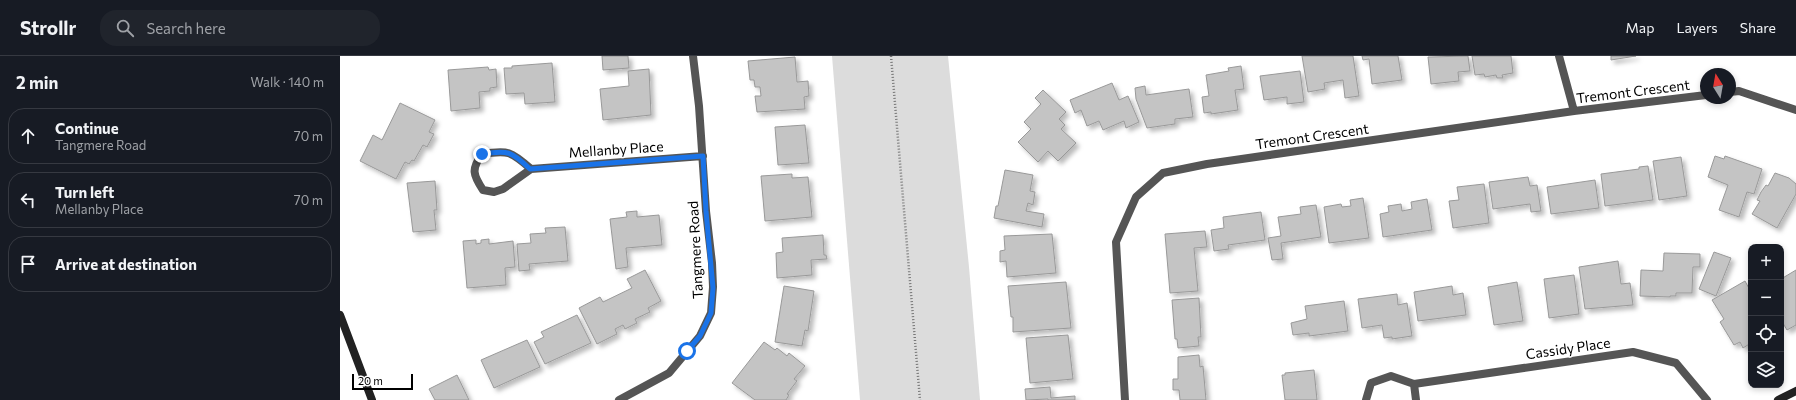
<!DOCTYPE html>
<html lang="en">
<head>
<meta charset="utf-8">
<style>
	body { margin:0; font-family:Commissioner,sans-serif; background:#20242c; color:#f1f3f6 }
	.controls { position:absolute; right:12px; bottom:12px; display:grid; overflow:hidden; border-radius:8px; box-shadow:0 2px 6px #0003 }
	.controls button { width:36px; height:36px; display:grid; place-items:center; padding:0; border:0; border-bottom:1px solid #363941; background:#171b24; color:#f1f3f6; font:20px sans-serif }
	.compass { position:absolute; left:1360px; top:12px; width:36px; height:36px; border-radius:50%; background:#171b24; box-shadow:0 2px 6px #0003; rotate:349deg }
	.scale { position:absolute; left:12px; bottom:10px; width:61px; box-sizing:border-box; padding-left:4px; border:2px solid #000; border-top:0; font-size:11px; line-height:14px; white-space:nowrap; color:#000; -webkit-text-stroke:3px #fff; paint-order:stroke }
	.stop { position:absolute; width:12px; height:12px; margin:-9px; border:3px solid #1a73e8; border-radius:50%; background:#fff }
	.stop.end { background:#1a73e8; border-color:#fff; box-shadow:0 1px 4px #0008 }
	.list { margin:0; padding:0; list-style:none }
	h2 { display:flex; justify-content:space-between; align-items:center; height:52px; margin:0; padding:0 16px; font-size:17px }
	h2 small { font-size:13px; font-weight:400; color:#9ea1a6 }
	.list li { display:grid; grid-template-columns:26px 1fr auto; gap:12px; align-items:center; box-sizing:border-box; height:56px; margin:0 8px 8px; padding:0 8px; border:1px solid #363941; border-radius:16px }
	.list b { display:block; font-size:15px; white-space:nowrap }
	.list p { margin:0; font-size:13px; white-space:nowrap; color:#9ea1a6 }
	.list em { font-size:13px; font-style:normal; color:#9ea1a6 }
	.icon { flex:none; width:22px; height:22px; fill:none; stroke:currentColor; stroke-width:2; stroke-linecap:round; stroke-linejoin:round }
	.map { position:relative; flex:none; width:1456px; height:344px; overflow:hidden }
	header { display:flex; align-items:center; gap:24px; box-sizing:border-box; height:56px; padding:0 20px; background:#171b24; border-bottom:1px solid #363941 }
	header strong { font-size:19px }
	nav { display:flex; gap:22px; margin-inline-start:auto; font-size:14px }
	.search { width:280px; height:36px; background:#20242c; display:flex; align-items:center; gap:10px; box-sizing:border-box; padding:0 14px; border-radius:16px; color:#9ea1a6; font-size:15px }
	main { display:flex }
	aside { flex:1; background:#171b24 }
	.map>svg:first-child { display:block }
</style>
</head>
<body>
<header>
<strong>Strollr</strong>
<div class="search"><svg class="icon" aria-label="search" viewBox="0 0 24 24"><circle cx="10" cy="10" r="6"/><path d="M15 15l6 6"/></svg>Search here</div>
<nav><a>Map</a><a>Layers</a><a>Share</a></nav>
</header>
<main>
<aside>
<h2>2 min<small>Walk · 140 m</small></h2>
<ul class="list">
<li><svg class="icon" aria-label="ahead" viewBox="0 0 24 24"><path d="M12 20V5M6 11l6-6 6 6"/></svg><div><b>Continue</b><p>Tangmere Road</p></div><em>70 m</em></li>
<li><svg class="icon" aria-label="left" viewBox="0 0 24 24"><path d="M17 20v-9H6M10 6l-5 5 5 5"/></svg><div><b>Turn left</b><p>Mellanby Place</p></div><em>70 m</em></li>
<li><svg class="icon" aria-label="arrive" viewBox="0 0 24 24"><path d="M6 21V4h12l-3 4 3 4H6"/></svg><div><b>Arrive at destination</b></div></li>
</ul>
</aside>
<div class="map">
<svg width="1456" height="344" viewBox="0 0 1456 344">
	<defs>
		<filter id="shadow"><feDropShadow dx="3.5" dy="3.5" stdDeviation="2" flood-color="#0004"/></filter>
	</defs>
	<rect width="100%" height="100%" fill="#fff"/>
	<path fill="#dcdcdc" d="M 492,0 L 608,0 L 629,211 L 640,344 L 520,344 Z"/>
	<path fill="#c4c4c4" stroke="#999" filter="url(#shadow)" d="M 262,0 L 288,0 L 289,12 L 263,14 Z
		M 962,0 L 1013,0 L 1019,40 L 1005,42 L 1003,24 L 984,27 L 985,33 L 968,36 Z
		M 1022,0 L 1058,0 L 1062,24 L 1032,28 L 1029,3 L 1023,4 Z
		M 1128,0 L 1130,15 L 1118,16 L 1119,25 L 1091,28 L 1088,1 Z
		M 1132,0 L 1171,0 L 1173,17 L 1162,19 L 1163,22 L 1157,22 L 1156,19 L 1145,21 L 1144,18 L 1135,19 Z
		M 1271,0 L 1296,0 L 1271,4 Z
		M 455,1 L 457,26 L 468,25 L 469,40 L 464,41 L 465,53 L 417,56 L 415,40 L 421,40 L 420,31 L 415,31 L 414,24 L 410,24 L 408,5 Z
		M 212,7 L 215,46 L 185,48 L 184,37 L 166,38 L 164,12 L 172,12 L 172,10 Z
		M 901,10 L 904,33 L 895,34 L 898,54 L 871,58 L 871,56 L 864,57 L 862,41 L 869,40 L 866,19 L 889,15 L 888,12 Z
		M 148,11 L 149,14 L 156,13 L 157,31 L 150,32 L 150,35 L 139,36 L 140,52 L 111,55 L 108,14 Z
		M 309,13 L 311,59 L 263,64 L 260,33 L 289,30 L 288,15 Z
		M 960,15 L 964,46 L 947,48 L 947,41 L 924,44 L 920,20 Z
		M 772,27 L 779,44 L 788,40 L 799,66 L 786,72 L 784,65 L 763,74 L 759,65 L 747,70 L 741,54 L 735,57 L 730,44 Z
		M 805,30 L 806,39 L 849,33 L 853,61 L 835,63 L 835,68 L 807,72 L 796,43 L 795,32 Z
		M 703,34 L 726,56 L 719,63 L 725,69 L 721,73 L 736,87 L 718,105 L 708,95 L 698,106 L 678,86 L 691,73 L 684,66 L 701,48 L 695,42 Z
		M 60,47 L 95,64 L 89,76 L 94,78 L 87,91 L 83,89 L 74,105 L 72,104 L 69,108 L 65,106 L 56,123 L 20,105 L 33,79 L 42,84 Z
		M 465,69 L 469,107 L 438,109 L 435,71 Z
		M 1375,100 L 1384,103 L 1385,100 L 1422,113 L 1414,138 L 1407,136 L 1399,161 L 1379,154 L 1388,129 L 1368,121 Z
		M 1341,101 L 1347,140 L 1319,144 L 1313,105 Z
		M 1308,110 L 1313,144 L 1265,150 L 1261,118 L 1299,113 L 1299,111 Z
		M 665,114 L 693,119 L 690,135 L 695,136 L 693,149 L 688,147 L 686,155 L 704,158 L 702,171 L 654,162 L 656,150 L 658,150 Z
		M 1435,117 L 1449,122 L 1456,128 L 1456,138 L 1437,172 L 1412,158 L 1420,145 L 1417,144 L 1421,136 L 1426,129 L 1428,130 Z
		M 452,118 L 452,122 L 468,121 L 472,161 L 425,165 L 421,120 Z
		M 1188,121 L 1190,130 L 1197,129 L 1201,155 L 1191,156 L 1190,148 L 1153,153 L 1149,126 Z
		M 1255,124 L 1259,152 L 1211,158 L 1207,131 Z
		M 95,125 L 97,154 L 94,154 L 96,174 L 73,176 L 67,127 Z
		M 1144,128 L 1149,167 L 1113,172 L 1109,145 L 1119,144 L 1117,131 Z
		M 1023,142 L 1029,182 L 989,187 L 984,151 L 1001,148 L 1002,151 L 1011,150 L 1010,144 Z
		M 1087,143 L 1092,174 L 1043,181 L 1040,158 L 1049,156 L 1048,150 L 1061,148 L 1062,155 L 1072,153 L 1071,146 Z
		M 976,149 L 981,181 L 941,187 L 943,203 L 932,204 L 928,182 L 941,180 L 938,161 L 961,158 L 960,151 Z
		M 297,155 L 297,161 L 319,159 L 322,189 L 286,192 L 288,211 L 276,213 L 270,163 L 287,161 L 286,156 Z
		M 921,156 L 925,184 L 888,189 L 889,193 L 874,195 L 871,174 L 884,172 L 883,161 Z
		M 225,171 L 228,205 L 189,208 L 190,214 L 179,215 L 177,188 L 191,187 L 190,178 L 206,177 L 205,172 Z
		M 865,175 L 867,191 L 854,192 L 858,235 L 830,237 L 825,178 Z
		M 712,178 L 716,217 L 667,221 L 666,205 L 660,206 L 660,195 L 665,194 L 664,180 Z
		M 483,179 L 484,199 L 486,199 L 487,203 L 471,204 L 472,219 L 437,222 L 436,197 L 443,196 L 442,182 Z
		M 149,183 L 149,188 L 173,185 L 175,211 L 165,212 L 166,229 L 127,232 L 123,185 L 136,184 L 136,188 L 141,187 L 141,184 Z
		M 1374,196 L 1391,202 L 1376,240 L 1359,233 Z
		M 1324,197 L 1360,198 L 1360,211 L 1353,211 L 1352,237 L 1336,237 L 1336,240 L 1330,240 L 1330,241 L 1300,240 L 1301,214 L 1323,215 Z
		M 1278,205 L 1281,228 L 1290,227 L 1293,249 L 1245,253 L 1239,211 Z
		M 305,214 L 321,245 L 308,252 L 310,256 L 295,263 L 297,267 L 285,273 L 283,269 L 275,273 L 277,278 L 257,288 L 239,252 L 260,241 L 263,246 L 292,232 L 287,223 Z
		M 1456,214 L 1456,269 L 1447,274 L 1441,264 L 1441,223 Z
		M 1234,219 L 1239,258 L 1209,262 L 1204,223 Z
		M 1405,225 L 1411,236 L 1411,287 L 1403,292 L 1400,286 L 1394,289 L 1380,266 L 1384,263 L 1372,244 Z
		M 726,226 L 731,272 L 673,276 L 673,261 L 671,261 L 668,230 Z
		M 1177,226 L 1183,265 L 1154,269 L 1148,231 Z
		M 444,230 L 474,235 L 468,275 L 465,274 L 462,290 L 435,286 Z
		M 1112,230 L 1113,239 L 1123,237 L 1126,259 L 1078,265 L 1074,236 Z
		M 1057,238 L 1058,249 L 1067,247 L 1072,280 L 1052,283 L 1052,281 L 1044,282 L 1042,269 L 1022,272 L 1018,243 Z
		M 859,242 L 861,281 L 858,281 L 859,290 L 838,292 L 837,283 L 835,283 L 832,244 Z
		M 1004,245 L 1008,275 L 969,280 L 969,277 L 953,279 L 951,267 L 967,263 L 965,250 Z
		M 237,259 L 251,287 L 205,308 L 194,286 L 204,281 L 201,276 Z
		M 728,279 L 733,323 L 690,327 L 686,282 Z
		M 187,284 L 200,311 L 154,332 L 141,304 Z
		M 424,286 L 435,294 L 437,292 L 447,300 L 449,297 L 465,310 L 454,323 L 457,325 L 447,338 L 449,339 L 446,344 L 415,344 L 392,327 Z
		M 859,299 L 860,311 L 863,310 L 866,344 L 840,344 L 839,334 L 833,334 L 833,323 L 838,323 L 838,301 Z
		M 974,314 L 977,344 L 945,344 L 942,319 L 945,319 L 945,317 Z
		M 117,319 L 129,344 L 95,344 L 89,333 Z
		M 710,331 L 711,342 L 735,340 L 735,344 L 708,344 L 708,343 L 686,344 L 685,333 Z"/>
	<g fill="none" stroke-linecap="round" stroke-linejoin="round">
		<path stroke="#777" stroke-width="2.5" stroke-dasharray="1 2" stroke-linecap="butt" d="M 551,0 L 580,344"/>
		<path stroke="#555" stroke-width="8" d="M 1219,0 L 1234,55
			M 1390,36 L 1399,35 L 1456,54
			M 191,113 L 163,133 L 154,136 L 143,134 C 133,119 131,113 142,98 C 168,94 171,95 191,113 L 363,100
			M 1074,328 L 1076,344
			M 279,344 L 329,317 L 360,280 L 371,257 L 373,231 L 372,207 L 366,155 L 359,50 L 353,0
			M 785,344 L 776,186 L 796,141 L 823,117 L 867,108 L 1234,55 L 1366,39
			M 1026,344 L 1031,327 L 1051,320 L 1074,328 L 1293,296 L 1336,307 L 1367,344"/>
		<path stroke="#222" stroke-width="8" d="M 0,259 L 32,344
			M 1438,344 L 1456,335"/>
	</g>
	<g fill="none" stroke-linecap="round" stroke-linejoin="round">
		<path stroke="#1a73e8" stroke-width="5" d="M 142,98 C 168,94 171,95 190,113 L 363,100 L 366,155 L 373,232 L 371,257 L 360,280 L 347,295"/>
	</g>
	<g text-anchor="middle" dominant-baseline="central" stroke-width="3" stroke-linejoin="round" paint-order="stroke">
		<g font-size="14" fill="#000" stroke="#fff">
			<text transform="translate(1293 35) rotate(-7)">Tremont Crescent</text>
			<text transform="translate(972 80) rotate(-8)">Tremont Crescent</text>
			<text transform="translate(276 93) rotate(-4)">Mellanby Place</text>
			<text transform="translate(355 194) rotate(-93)">Tangmere Road</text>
			<text transform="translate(1228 292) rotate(-8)">Cassidy Place</text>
		</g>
	</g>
</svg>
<div class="controls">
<button>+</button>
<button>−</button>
<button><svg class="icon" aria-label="locate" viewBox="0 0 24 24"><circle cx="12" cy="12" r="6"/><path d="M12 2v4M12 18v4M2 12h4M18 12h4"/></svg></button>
<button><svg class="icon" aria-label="layers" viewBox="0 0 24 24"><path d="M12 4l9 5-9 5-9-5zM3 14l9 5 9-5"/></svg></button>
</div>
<svg class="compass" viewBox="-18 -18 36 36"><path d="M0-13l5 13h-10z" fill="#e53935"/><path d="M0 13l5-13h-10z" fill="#9ea1a6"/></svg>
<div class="scale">20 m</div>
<div class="stop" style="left:347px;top:295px"></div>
<div class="stop end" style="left:142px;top:98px"></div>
</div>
</main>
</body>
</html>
